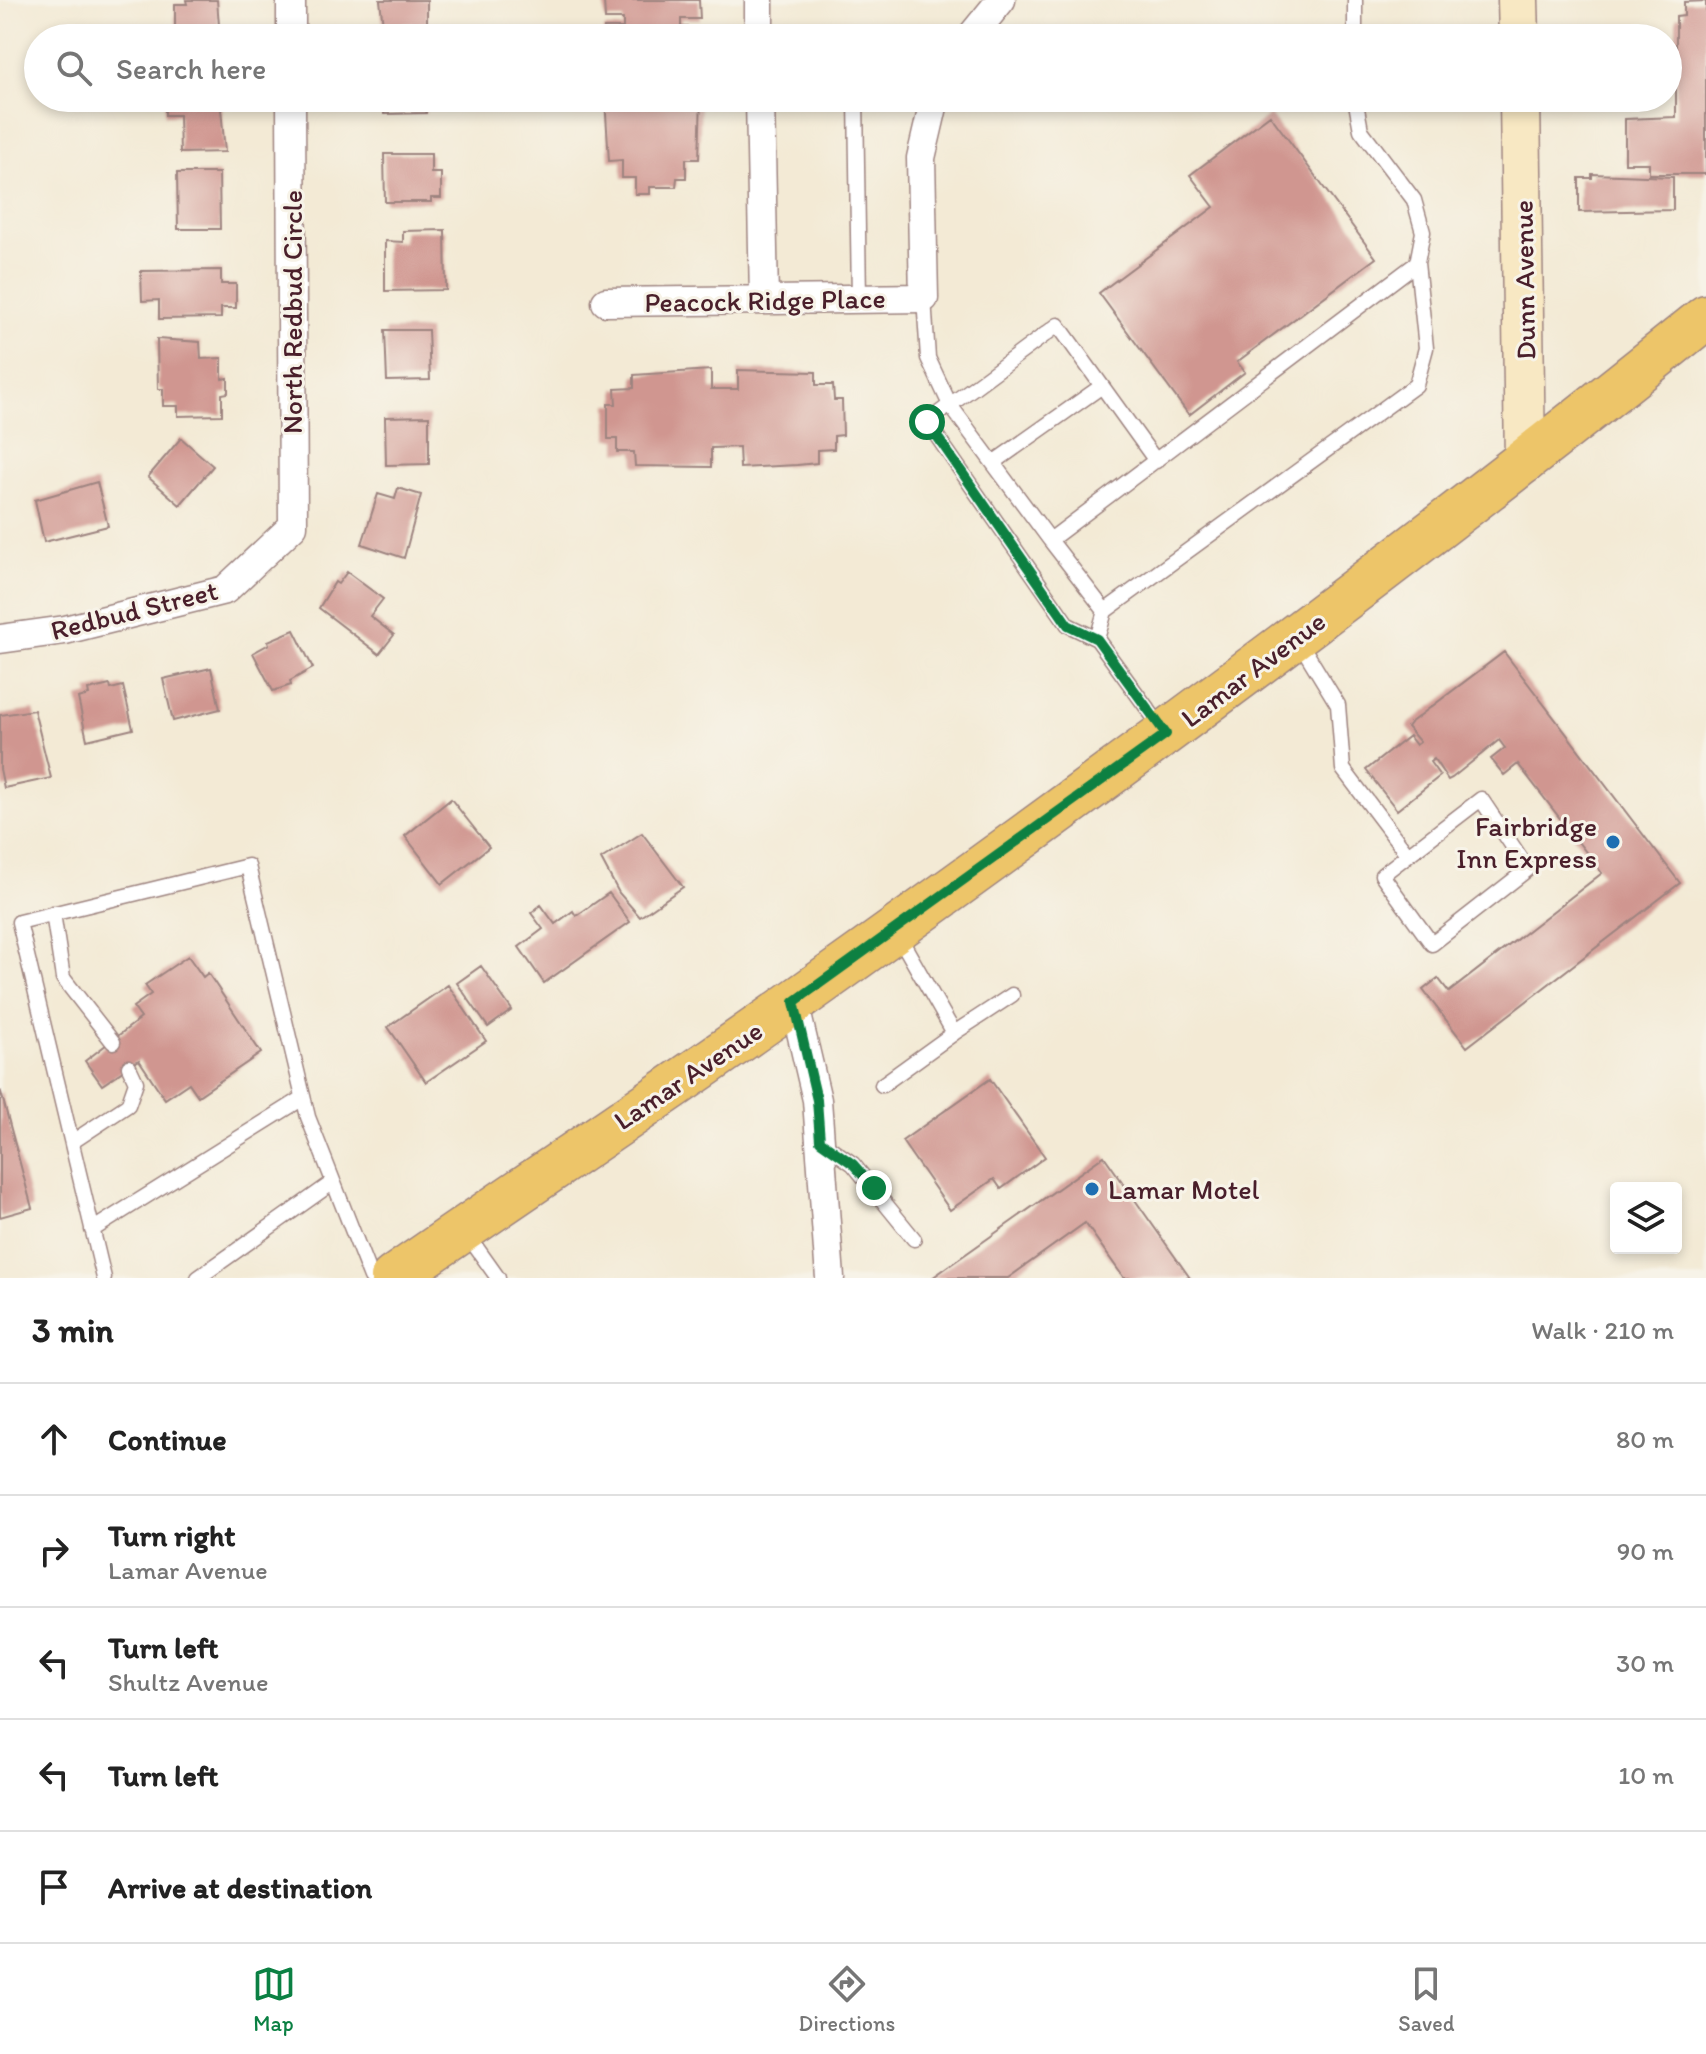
<!DOCTYPE html>
<html lang="en">
<head>
<meta charset="utf-8">
<style>
	body { margin:0; font-family:Itim,sans-serif; background:#f6f6f6; color:#222 }
	.controls { position:absolute; right:24px; bottom:24px; display:grid; overflow:hidden; border-radius:8px; box-shadow:0 4px 12px #0003 }
	.controls button { width:72px; height:72px; display:grid; place-items:center; padding:0; border:0; border-bottom:2px solid #e0e0e0; background:#fff; color:#222; font:40px sans-serif }
	.stop { position:absolute; width:24px; height:24px; margin:-18px; border:6px solid #0b8043; border-radius:50%; background:#fff }
	.stop.end { background:#0b8043; border-color:#fff; box-shadow:0 2px 8px #0008 }
	.list { margin:0; padding:0; list-style:none }
	h2 { display:flex; justify-content:space-between; align-items:center; height:104px; margin:0; padding:0 32px; font-size:34px }
	h2 small { font-size:26px; font-weight:400; color:#767676 }
	.list li { display:grid; grid-template-columns:52px 1fr auto; gap:24px; align-items:center; box-sizing:border-box; height:112px; padding:0 32px; border-top:2px solid #e0e0e0 }
	.list b { display:block; font-size:30px; white-space:nowrap }
	.list p { margin:0; font-size:26px; white-space:nowrap; color:#767676 }
	.list em { font-size:26px; font-style:normal; color:#767676 }
	.icon { flex:none; width:44px; height:44px; fill:none; stroke:currentColor; stroke-width:2; stroke-linecap:round; stroke-linejoin:round }
	.map { position:relative; flex:none; width:1706px; height:1278px; overflow:hidden }
	.search { position:absolute; background:#fff; box-shadow:0 4px 12px #0003; left:24px; right:24px; top:24px; height:88px; display:flex; align-items:center; gap:20px; box-sizing:border-box; padding:0 28px; border-radius:44px; color:#767676; font-size:30px }
	.sheet { height:664px; background:#fff }
	nav { display:flex; justify-content:space-around; align-items:center; box-sizing:border-box; height:112px; border-top:2px solid #e0e0e0; background:#fff; font-size:22px; color:#767676 }
	nav a { display:grid; justify-items:center; gap:4px }
	nav .on { color:#0b8043 }
	.map>svg:first-child { display:block }
</style>
</head>
<body>
<div class="map">
<svg width="1706" height="1278" viewBox="0 0 1706 1278">
	<rect width="100%" height="100%" fill="#f7f3e8"/>
	<filter id="ink" filterUnits="userSpaceOnUse"><feTurbulence type="fractalNoise" baseFrequency=".0125" numOctaves="2"/><feDisplacementMap in="SourceGraphic" scale="16" xChannelSelector="R" yChannelSelector="G"/><feConvolveMatrix kernelMatrix="1 2 1 2 8 2 1 2 1" color-interpolation-filters="sRGB"/></filter>
	<filter id="wash" filterUnits="userSpaceOnUse"><feTurbulence type="fractalNoise" baseFrequency=".006" numOctaves="4" result="noise"/><feDisplacementMap in="SourceGraphic" scale="32" xChannelSelector="R" yChannelSelector="G"/><feGaussianBlur stdDeviation="1.8" result="paint"/><feColorMatrix in="noise" values="0 0 0 0 0 0 0 0 0 0 0 0 0 0 0 0 0 1.4 0 .05"/><feComposite in="paint" operator="in"/></filter>
	<g filter="url(#wash)">
		<rect width="100%" height="100%" fill="#f3ead5"/>
		<g id="blocks">
			<path fill="#d09690" d="M 186,0 L 217,0 L 220,38 L 175,38 L 175,4 L 187,4 Z
				M 380,0 L 427,0 L 427,23 L 383,25 Z
				M 604,0 L 699,0 L 700,19 L 681,19 L 681,27 L 699,27 L 699,38 L 604,38 L 604,28 L 623,28 L 623,19 L 605,19 Z
				M 1706,1 L 1706,174 L 1649,174 L 1649,163 L 1625,163 L 1625,119 L 1676,117 L 1676,17 L 1684,16 L 1684,2 Z
				M 165,98 L 220,98 L 225,152 L 180,153 L 179,115 L 165,115 Z
				M 384,98 L 425,98 L 426,113 L 384,114 Z
				M 605,98 L 701,98 L 699,159 L 686,159 L 686,178 L 677,178 L 676,187 L 650,187 L 650,194 L 635,194 L 635,178 L 622,178 L 622,160 L 609,161 Z
				M 1270,115 L 1376,258 L 1237,362 L 1245,372 L 1189,415 L 1099,293 L 1214,207 L 1190,175 Z
				M 384,154 L 431,154 L 431,173 L 441,173 L 441,198 L 431,198 L 431,202 L 385,202 Z
				M 177,173 L 219,173 L 220,229 L 178,229 Z
				M 1592,174 L 1673,177 L 1673,210 L 1579,212 L 1579,178 L 1592,178 Z
				M 445,230 L 446,290 L 385,291 L 385,241 L 403,242 L 403,231 Z
				M 221,270 L 221,284 L 236,284 L 236,308 L 221,308 L 221,318 L 159,319 L 159,300 L 142,301 L 141,271 Z
				M 385,330 L 428,330 L 430,380 L 387,381 Z
				M 157,339 L 200,342 L 201,359 L 222,358 L 222,379 L 228,378 L 228,393 L 222,394 L 222,415 L 178,416 L 178,406 L 163,406 L 163,389 L 158,389 Z
				M 711,370 L 711,389 L 738,389 L 738,370 L 816,372 L 816,385 L 833,385 L 834,400 L 842,400 L 843,435 L 834,436 L 834,449 L 817,450 L 817,463 L 797,465 L 740,468 L 739,447 L 711,448 L 711,467 L 635,466 L 634,452 L 617,452 L 617,439 L 608,439 L 608,404 L 616,404 L 615,389 L 634,388 L 634,375 Z
				M 429,416 L 429,464 L 386,465 L 385,417 Z
				M 181,438 L 213,466 L 180,505 L 148,477 Z
				M 97,482 L 108,526 L 44,542 L 35,500 Z
				M 398,488 L 421,495 L 404,558 L 362,544 L 378,494 L 395,499 Z
				M 347,572 L 383,599 L 370,616 L 394,635 L 379,654 L 319,608 L 335,582 L 338,584 Z
				M 294,630 L 313,668 L 290,681 L 291,685 L 273,691 L 253,653 L 269,644 L 268,641 Z
				M 1504,652 L 1680,883 L 1467,1047 L 1423,990 L 1438,978 L 1449,992 L 1602,873 L 1518,764 L 1504,775 L 1491,759 L 1505,748 L 1499,740 L 1452,778 L 1448,780 L 1434,759 L 1430,762 L 1440,776 L 1397,810 L 1366,770 L 1409,736 L 1416,745 L 1420,742 L 1407,727 L 1410,723 Z
				M 211,668 L 220,709 L 173,721 L 163,679 Z
				M 110,685 L 111,689 L 123,686 L 133,729 L 87,740 L 78,698 L 89,695 L 88,690 Z
				M 34,710 L 51,778 L 4,788 L 0,769 L 0,715 Z
				M 451,799 L 489,847 L 442,884 L 405,836 Z
				M 642,833 L 683,887 L 640,917 L 619,893 L 601,859 Z
				M 609,893 L 630,922 L 544,983 L 519,947 L 543,929 L 531,913 L 541,905 L 555,924 L 573,911 L 576,916 Z
				M 188,956 L 203,977 L 208,973 L 261,1053 L 198,1096 L 189,1083 L 165,1099 L 139,1060 L 102,1085 L 85,1061 L 141,1018 L 133,1007 L 151,994 L 145,985 Z
				M 481,966 L 512,1010 L 488,1027 L 457,983 Z
				M 448,985 L 486,1041 L 426,1082 L 388,1027 Z
				M 990,1079 L 1045,1157 L 1001,1189 L 994,1179 L 950,1210 L 902,1141 Z
				M 1,1092 L 32,1208 L 0,1217 L 0,1093 Z
				M 1104,1156 L 1190,1278 L 1124,1278 L 1085,1223 L 1008,1278 L 932,1278 Z"/>
		</g>
	</g>
	<g filter="url(#ink)">
		<use href="#blocks" fill-opacity="0" stroke="#9e8480" stroke-width="2"/>
		<g fill="none" stroke-linecap="round" stroke-linejoin="round">
			<g stroke="#9e8480" stroke-width="17">
				<path id="lane" d="M 759,36 L 843,33 L 847,38
					M 1355,38 L 1355,0
					M 856,98 L 859,299
					M 924,298 L 928,358 L 950,405 L 1050,540
					M 993,463 L 1102,386
					M 1105,611 L 1416,385 L 1426,348 L 1417,263
					M 1097,639 L 1068,625 L 927,422 L 1058,325 L 1156,461
					M 1299,641 L 1338,705 L 1343,769 L 1408,855 L 1481,799 L 1528,869 L 1432,944 L 1382,875 L 1408,855
					M 1163,730 L 1097,639 L 1105,611 L 1050,540 L 1417,263 L 1423,232 L 1414,200 L 1361,130 L 1355,98
					M 53,913 L 63,978 L 113,1042
					M 954,1033 L 1012,995
					M 882,1085 L 954,1033 L 897,933
					M 820,1141 L 853,1164 L 914,1239
					M 72,1142 L 128,1105 L 136,1082 L 129,1067
					M 92,1230 L 303,1098
					M 466,1233 L 498,1278
					M 104,1278 L 19,922 L 248,866 L 308,1117 L 371,1278
					M 198,1278 L 332,1183"/>
			</g>
			<g stroke="#9e8480" stroke-width="31">
				<path id="street" d="M 291,0 L 291,38
					M 759,0 L 759,38
					M 970,38 L 1001,0
					M 760,98 L 764,300
					M 606,302 L 924,298 L 921,158 L 935,98
					M 0,639 L 65,630 L 225,590 L 293,526 L 291,98
					M 794,1002 L 817,1100 L 830,1278"/>
			</g>
			<g stroke="#9e8480" stroke-width="43">
				<path id="secondary" d="M 1518,0 L 1519,38
					M 1520,98 L 1525,463"/>
			</g>
			<g stroke="#9e8480" stroke-width="47">
				<path id="primary" d="M 393,1278 C 527,1185 664,1095 797,1000 C 1106,780 1411,555 1706,317"/>
			</g>
			<use href="#lane" stroke="#fff" stroke-width="14"/>
			<use href="#street" stroke="#fff" stroke-width="28"/>
			<use href="#secondary" stroke="#f8e8c3" stroke-width="40"/>
			<use href="#primary" stroke="#edc569" stroke-width="44"/>
		</g>
	</g>
	<g fill="none" stroke-linecap="round" stroke-linejoin="round" filter="url(#ink)">
		<path stroke="#0b8043" stroke-width="10" d="M 874,1188 L 853,1164 L 820,1141 L 817,1100 L 794,1002 L 1166,734 L 1097,639 L 1068,625 L 927,422"/>
	</g>
	<g fill="#1f6fb2" stroke="#f7f3e8" stroke-width="3">
		<circle cx="1613" cy="842" r="8"/>
		<circle cx="1092" cy="1189" r="8"/>
	</g>
	<g text-anchor="middle" dominant-baseline="central" stroke-width="6" stroke-linejoin="round" paint-order="stroke">
		<g font-size="28" fill="#4a1f2b" stroke="#f7f3e8">
			<text transform="translate(1524 280) rotate(-91)">Dunn Avenue</text>
			<text transform="translate(765 300) rotate(-1)">Peacock Ridge Place</text>
			<text transform="translate(292 312) rotate(-90)">North Redbud Circle</text>
			<text transform="translate(134 610) rotate(-14)">Redbud Street</text>
			<text transform="translate(1253 669) rotate(-37)">Lamar Avenue</text>
			<text transform="translate(688 1075) rotate(-34)">Lamar Avenue</text>
		</g>
		<g font-size="28" fill="#4a1f2b" stroke="#f7f3e8" text-anchor="end">
			<text x="1597" y="826">Fairbridge<tspan x="1597" dy="32">Inn Express</tspan></text>
			<text x="1108" y="1189" text-anchor="start">Lamar Motel</text>
		</g>
	</g>
</svg>
<div class="controls">
<button><svg class="icon" aria-label="layers" viewBox="0 0 24 24"><path d="M12 4l9 5-9 5-9-5zM3 14l9 5 9-5"/></svg></button>
</div>
<div class="stop" style="left:927px;top:422px"></div>
<div class="stop end" style="left:874px;top:1188px"></div>
<div class="search"><svg class="icon" aria-label="search" viewBox="0 0 24 24"><circle cx="10" cy="10" r="6"/><path d="M15 15l6 6"/></svg>Search here</div>
</div>
<section class="sheet">
<h2>3 min<small>Walk · 210 m</small></h2>
<ul class="list">
<li><svg class="icon" aria-label="ahead" viewBox="0 0 24 24"><path d="M12 20V5M6 11l6-6 6 6"/></svg><div><b>Continue</b></div><em>80 m</em></li>
<li><svg class="icon" aria-label="right" viewBox="0 0 24 24"><path d="M7 20v-9h11M14 6l5 5-5 5"/></svg><div><b>Turn right</b><p>Lamar Avenue</p></div><em>90 m</em></li>
<li><svg class="icon" aria-label="left" viewBox="0 0 24 24"><path d="M17 20v-9H6M10 6l-5 5 5 5"/></svg><div><b>Turn left</b><p>Shultz Avenue</p></div><em>30 m</em></li>
<li><svg class="icon" aria-label="left" viewBox="0 0 24 24"><path d="M17 20v-9H6M10 6l-5 5 5 5"/></svg><div><b>Turn left</b></div><em>10 m</em></li>
<li><svg class="icon" aria-label="arrive" viewBox="0 0 24 24"><path d="M6 21V4h12l-3 4 3 4H6"/></svg><div><b>Arrive at destination</b></div></li>
</ul>
</section>
<nav>
<a class="on"><svg class="icon" aria-label="map" viewBox="0 0 24 24"><path d="M3 6l6-2 6 2 6-2v14l-6 2-6-2-6 2zM9 4v14M15 6v14"/></svg>Map</a>
<a><svg class="icon" aria-label="directions" viewBox="0 0 24 24"><path d="M12 3l9 9-9 9-9-9zM9 14v-3h6M13 9l2 2-2 2"/></svg>Directions</a>
<a><svg class="icon" aria-label="saved" viewBox="0 0 24 24"><path d="M7 4h10v16l-5-4-5 4z"/></svg>Saved</a>
</nav>
</body>
</html>
